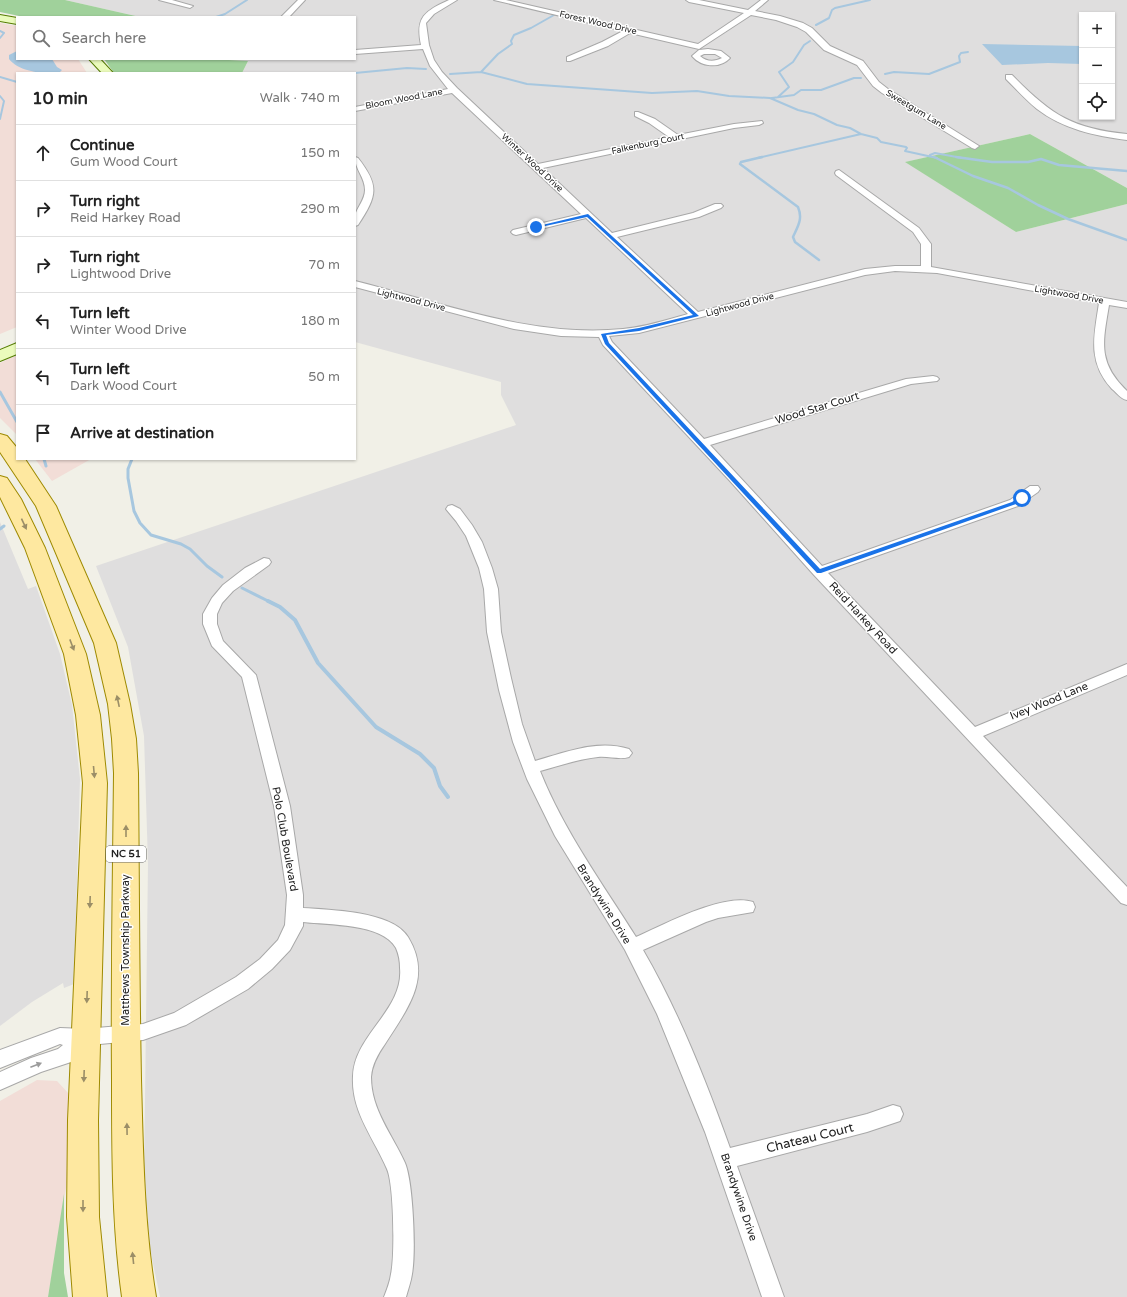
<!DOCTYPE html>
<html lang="en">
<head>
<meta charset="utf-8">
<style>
	body { margin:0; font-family:"Varela Round",sans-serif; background:#f6f6f6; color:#222 }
	.controls { position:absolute; right:12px; top:12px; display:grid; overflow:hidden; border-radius:0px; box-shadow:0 1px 3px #0004 }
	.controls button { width:36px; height:36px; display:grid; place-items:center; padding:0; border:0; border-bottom:1px solid #e0e0e0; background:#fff; color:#222; font:20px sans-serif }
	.stop { position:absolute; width:12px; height:12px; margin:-9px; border:3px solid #1a73e8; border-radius:50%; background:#fff }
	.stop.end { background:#1a73e8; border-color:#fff; box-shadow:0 1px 4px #0008 }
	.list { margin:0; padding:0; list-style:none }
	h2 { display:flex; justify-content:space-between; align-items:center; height:52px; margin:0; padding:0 16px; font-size:17px }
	h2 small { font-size:13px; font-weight:400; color:#767676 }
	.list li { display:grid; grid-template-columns:26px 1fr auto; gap:12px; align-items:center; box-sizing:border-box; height:56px; padding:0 16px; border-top:1px solid #e0e0e0 }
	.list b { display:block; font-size:15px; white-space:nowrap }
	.list p { margin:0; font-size:13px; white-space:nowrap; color:#767676 }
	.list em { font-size:13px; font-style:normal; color:#767676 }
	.icon { flex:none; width:22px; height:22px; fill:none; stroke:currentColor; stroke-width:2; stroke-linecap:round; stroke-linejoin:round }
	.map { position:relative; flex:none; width:1127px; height:1297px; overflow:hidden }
	.search { position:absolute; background:#fff; box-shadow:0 1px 3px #0004; left:16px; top:16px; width:340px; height:44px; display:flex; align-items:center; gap:10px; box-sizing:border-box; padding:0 14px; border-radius:0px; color:#767676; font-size:15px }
	.panel { position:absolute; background:#fff; box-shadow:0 1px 3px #0004; left:16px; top:72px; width:340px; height:388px; border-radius:0px }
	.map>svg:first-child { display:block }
</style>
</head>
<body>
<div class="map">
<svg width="1127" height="1297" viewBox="0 0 1127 1297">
	<rect width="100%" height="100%" fill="#f1f0e7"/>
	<path fill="#dfdede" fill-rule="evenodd" d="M 65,0 L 1127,0 L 1127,188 L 1030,134 L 906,162 L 1016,232 L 1127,204 L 1127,1297 L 160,1297 L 150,1249 L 144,1179 L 148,863 L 144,736 L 128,647 L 96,566 L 516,425 L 501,395 L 501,382 L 355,342 L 355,73 L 242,73 L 248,61 L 210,59 L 355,59 L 355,17 L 140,17 ZM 1082,15 L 1112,15 L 1112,117 L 1082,117 Z
		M 0,522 L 28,589 L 36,586 L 60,654 L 72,705 L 80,779 L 74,984 L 64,988 L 63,983 L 32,1002 L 0,1026 Z"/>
	<path fill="#f2ddd7" d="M 0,23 L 17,26 L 17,59 L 78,59 L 87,73 L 17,73 L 17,327 L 0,334 Z
		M 17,355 L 17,435 L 0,418 L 0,363 Z
		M 35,459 L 91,459 L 52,481 Z
		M 37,1080 L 57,1081 L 69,1094 L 67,1182 L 48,1297 L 0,1297 L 0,1101 Z"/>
	<path fill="#a0d19b" d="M 0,0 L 65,0 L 140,17 L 24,17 L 0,12 Z
		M 104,59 L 210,59 L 248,61 L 242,73 L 114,73 Z
		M 1030,134 L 1127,188 L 1127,204 L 1016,232 L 905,162 Z
		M 64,1194 L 64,1273 L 68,1297 L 48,1297 Z"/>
	<path fill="#a7c7df" d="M 982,44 L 1082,46 L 1082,64 L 1048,63 L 1002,65 Z
		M 17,51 L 17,59 L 52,59 L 57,67 L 62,70 L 59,73 C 44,74 19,72 9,59 L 9,55 Z"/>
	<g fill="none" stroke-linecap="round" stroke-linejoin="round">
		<path stroke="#a7c7df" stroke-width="2" d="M 216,17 L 225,14 L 247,0
			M 816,25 L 829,18 L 832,10 L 835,8 L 870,0
			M 0,31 L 4,33 L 0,38
			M 481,72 L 498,54 L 512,44 L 511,41 L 514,35 L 531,28 L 554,15
			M 355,73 L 407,68 L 426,69
			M 450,74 L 481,72 L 527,84 L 652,93 L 697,91 L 729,96 L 770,98 L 798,110 L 814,114 L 837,125 L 850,128 L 861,134 L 877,138 L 881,142 L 906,147 L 907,148 L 905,151 L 937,158
			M 885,74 L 894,72 L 929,74 L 960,62 L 959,56 L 961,53 L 968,52
			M 0,77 L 17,82
			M 0,96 L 4,101 L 0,119
			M 778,97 L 789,87 L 779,72 L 793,62 L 804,45 L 810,41
			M 772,98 L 794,95 L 801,90 L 821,90 L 854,78 L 861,78
			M 930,155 L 935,153 L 962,158
			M 758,158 L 861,134"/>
		<path stroke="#a7c7df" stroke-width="2.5" d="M 762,157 L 741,162 L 740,164 L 798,207 C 803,219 798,226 793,237 L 795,242 L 819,260
			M 934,157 L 973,176 L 1008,188 L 1038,205 L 1068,219 L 1127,240
			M 956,157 L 992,162 L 1028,162 L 1041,159 L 1059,165 L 1127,171"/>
		<path stroke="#a7c7df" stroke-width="3" d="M 0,392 L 17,422
			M 44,459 L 46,466
			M 132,459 L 128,469 L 128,478 L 134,511 L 140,523 L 151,535 L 181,544 L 190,549 L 207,566 L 222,577
			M 0,529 L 4,526
			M 242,588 L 270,602"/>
		<path stroke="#a7c7df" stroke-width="4" d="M 268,601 L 280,607 L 295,620 L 318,663 L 376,727 L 420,754 L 434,768 L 440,786 L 448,797"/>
		<g stroke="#a8a8a8" stroke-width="2">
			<path id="street" d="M 159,0 L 172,0 L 193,6 L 190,8 Z
				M 298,0 L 305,0 L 289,17 L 281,17 Z
				M 449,0 L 457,0 L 434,14 L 426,23 L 429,45 L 434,60 L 442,72 L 457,88 L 538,164 L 669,137 L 649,123 L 635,116 L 635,112 L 638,112 L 655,119 L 678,135 L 734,124 L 762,121 L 763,123 L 759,125 L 734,128 L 543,168 L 612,233 L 693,213 L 715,204 L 721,204 L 723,206 L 721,208 L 699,217 L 617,237 L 698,312 L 865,269 L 895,266 L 921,266 L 921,244 L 913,232 L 836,175 L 835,173 L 836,171 L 839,170 L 919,228 L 931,244 L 931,267 L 1127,302 L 1127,308 L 1109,305 C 1103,342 1097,362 1127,391 L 1127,400 C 1121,399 1117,393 1112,389 C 1087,362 1094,336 1099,303 L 937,273 L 895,271 L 865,275 L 639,333 L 609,336 L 612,342 L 704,439 L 906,379 L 933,376 L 937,377 L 939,379 L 937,381 L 911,384 L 710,445 L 822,566 L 1010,500 L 1030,486 L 1038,486 L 1040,489 L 1038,492 L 1018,506 L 828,573 L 975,727 L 1127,664 L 1127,675 L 983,736 L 1127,887 L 1127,905 L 1121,903 L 814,575 L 730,481 L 603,345 L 599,337 L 561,336 L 514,329 L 355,287 L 355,281 C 443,303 531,338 623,329 C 645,327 667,320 688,314 L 586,218 L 516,235 L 513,234 L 511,232 L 513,230 L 581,214 L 452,93 L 355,111 L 355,107 L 448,89 L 430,66 L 423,49 L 355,54 L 355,50 L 421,45 C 415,17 425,11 449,0 Z
				M 494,0 L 506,0 L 698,44 L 744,13 L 689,2 L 686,0 L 699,0 L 748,10 L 761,0 L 768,0 L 755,11 L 780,16 L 803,23 L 812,28 L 830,46 L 863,61 L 879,82 L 888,89 L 979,146 L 975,149 L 972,148 L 882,93 L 873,86 L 857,65 L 824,50 L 806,32 L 797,27 L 776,20 L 751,15 L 699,49 L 630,33 L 608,46 L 570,61 L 567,61 L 567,57 L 602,42 L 623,31 Z
				M 708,49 L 721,51 L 730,58 C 720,69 701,67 692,56 L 699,50 ZM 704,54 L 715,54 L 722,58 C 714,62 707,62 700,56 Z
				M 1006,75 L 1012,75 C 1050,114 1072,129 1127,134 L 1127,140 C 1095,136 1063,129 1037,109 C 1026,100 1016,89 1006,79 Z
				M 355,157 L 358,158 C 380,186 377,196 358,225 L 355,226 C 355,223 354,219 355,216 C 357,207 365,200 365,190 C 365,177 355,170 355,157 Z
				M 452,505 L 460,509 L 472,525 L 482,542 L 492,568 L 498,589 L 501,632 L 511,678 L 522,724 L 535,761 C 566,752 598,739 629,749 L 632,753 L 629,757 C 620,760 609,756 598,757 C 578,759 559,766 540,771 C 564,831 602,883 636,937 C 663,925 724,892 753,902 L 755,907 L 753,912 L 718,918 L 706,922 L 643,950 C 679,1012 706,1081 730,1148 L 867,1114 L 893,1105 L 900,1107 L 903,1114 L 900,1121 L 867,1132 L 737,1166 L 784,1297 L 762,1297 L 705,1132 L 657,1014 L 625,950 L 555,836 L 527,779 L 513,742 L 499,690 L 487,632 L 484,589 L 479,568 L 466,536 L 456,521 L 446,509 L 448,506 Z
				M 264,558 L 269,559 L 271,562 L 269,565 L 233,591 L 222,603 L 217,614 L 217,624 L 223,641 L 256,675 L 290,806 L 303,895 L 303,908 C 331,910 392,911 408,937 C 433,978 407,1009 385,1044 C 378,1054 372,1064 371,1077 C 371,1110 392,1134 405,1163 C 413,1182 416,1252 412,1274 C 411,1282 408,1289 406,1297 L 384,1297 C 387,1289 390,1282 391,1274 C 395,1255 394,1185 387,1169 C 374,1138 351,1112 353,1076 C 354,1035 404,1010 400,968 C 400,961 399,955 396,948 C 382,923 328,925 303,922 L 303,926 L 290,950 L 272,969 L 248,989 L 186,1025 L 143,1040 L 89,1045 L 71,1062 L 41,1072 L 0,1090 L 0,1072 L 31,1058 L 58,1049 L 63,1045 L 60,1044 L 0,1068 L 0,1050 L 60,1028 L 85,1029 L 143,1024 L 174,1013 L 236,977 L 260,959 L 278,940 L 285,925 L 287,895 L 274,806 L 242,677 L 212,646 L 203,624 L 203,614 L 212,598 L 223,585 L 245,568 Z"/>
		</g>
		<g stroke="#567d03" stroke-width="2">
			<path id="secondary" d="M 0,15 L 17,18 L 17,24 L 0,21 Z
				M 89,59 L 100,59 L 113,73 L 102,73 Z
				M 17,343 L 17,354 L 0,361 L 0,350 Z"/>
		</g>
		<g stroke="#9e8a00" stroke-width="2">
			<path id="primary" d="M 0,434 L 7,436 L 17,448 L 17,459 L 25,459 L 56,506 L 116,643 L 130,704 L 136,739 L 138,773 C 139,875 139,977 141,1079 C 143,1152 144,1225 156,1297 L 122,1297 C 112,1225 112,1152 112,1079 C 111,977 113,875 114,773 L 112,739 L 108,704 L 94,643 L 36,506 L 0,452 Z
				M 0,476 L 7,478 L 21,499 L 45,548 L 86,654 L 100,715 L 107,783 L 98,1120 L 99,1217 L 107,1297 L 73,1297 L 67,1217 L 68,1120 L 83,783 L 76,715 L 64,654 L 25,548 L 0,497 Z"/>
		</g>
		<use href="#street" fill="#fff" fill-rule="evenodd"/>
		<use href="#secondary" fill="#ebfbbc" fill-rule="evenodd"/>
		<use href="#primary" fill="#fee8a0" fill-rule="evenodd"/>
	</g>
	<defs><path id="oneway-solid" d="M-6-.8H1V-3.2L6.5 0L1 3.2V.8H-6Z"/></defs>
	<g fill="#9b8e67">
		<use href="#oneway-solid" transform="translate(24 524) rotate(65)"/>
		<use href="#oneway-solid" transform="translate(72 645) rotate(69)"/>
		<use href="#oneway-solid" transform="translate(118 701) rotate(-102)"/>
		<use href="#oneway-solid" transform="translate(94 772) rotate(85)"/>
		<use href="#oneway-solid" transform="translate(126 831) rotate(-90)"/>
		<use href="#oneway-solid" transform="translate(90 902) rotate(92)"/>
		<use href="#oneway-solid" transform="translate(87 997) rotate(92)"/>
		<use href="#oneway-solid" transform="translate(84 1076) rotate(92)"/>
		<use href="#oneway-solid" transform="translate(127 1129) rotate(-91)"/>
		<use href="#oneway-solid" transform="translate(83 1206) rotate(90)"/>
		<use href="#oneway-solid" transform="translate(133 1258) rotate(-96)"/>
	</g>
	<use fill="#9b9b9b" href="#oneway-solid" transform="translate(36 1065) rotate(-21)"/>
	<path fill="#1a73e8" d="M 588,214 L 699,316 L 639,331 L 606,335 L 609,343 L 820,569 L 1012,502 L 1019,497 L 1024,498 L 1016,504 L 821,573 L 817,573 L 605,344 L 601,334 L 639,328 L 693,315 L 587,217 L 536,228 L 534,227 Z"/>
	<g text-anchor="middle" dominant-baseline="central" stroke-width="3" stroke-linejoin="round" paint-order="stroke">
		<g font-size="9" fill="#212121" stroke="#fff">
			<text transform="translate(598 23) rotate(13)">Forest Wood Drive</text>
			<text transform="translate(404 99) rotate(-11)">Bloom Wood Lane</text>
			<text transform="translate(916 110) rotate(31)">Sweetgum Lane</text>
			<text transform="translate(648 144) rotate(-12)">Falkenburg Court</text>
			<text transform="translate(532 163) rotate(43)">Winter Wood Drive</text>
			<text transform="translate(1069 295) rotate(10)">Lightwood Drive</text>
			<text transform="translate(411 300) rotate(14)">Lightwood Drive</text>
			<text transform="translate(740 305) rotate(-15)">Lightwood Drive</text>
		</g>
		<rect fill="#fff" stroke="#646464" stroke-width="1" x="106" y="846" width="40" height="16" rx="3"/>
		<g font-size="10" font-weight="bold" fill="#212121">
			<text x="126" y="854">NC 51</text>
		</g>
		<g font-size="11" fill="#212121" stroke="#fff">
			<text transform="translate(817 408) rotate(-17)">Wood Star Court</text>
			<text transform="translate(863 618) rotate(47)">Reid Harkey Road</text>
			<text transform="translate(1049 701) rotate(-22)">Ivey Wood Lane</text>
			<text transform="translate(285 839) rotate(80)">Polo Club Boulevard</text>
			<text transform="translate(604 904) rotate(58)">Brandywine Drive</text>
			<text transform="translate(125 950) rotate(-90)">Matthews Township Parkway</text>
			<text transform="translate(739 1197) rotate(71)">Brandywine Drive</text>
		</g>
		<g font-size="13" fill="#212121" stroke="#fff">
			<text transform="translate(810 1138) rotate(-14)">Chateau Court</text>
		</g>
	</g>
</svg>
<div class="controls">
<button>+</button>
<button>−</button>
<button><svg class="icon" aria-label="locate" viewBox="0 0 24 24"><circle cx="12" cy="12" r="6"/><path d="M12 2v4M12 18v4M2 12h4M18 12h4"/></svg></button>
</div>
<div class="stop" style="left:1022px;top:498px"></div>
<div class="stop end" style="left:536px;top:227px"></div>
<div class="search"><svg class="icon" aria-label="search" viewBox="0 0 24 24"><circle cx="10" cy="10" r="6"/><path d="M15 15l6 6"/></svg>Search here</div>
<section class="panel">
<h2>10 min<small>Walk · 740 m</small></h2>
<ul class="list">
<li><svg class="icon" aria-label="ahead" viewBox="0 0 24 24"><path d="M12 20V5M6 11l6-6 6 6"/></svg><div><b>Continue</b><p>Gum Wood Court</p></div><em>150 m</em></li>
<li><svg class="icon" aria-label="right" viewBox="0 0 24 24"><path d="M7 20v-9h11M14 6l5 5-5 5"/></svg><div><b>Turn right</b><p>Reid Harkey Road</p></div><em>290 m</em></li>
<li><svg class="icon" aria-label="right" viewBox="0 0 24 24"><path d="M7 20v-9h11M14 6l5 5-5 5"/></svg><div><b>Turn right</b><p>Lightwood Drive</p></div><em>70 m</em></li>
<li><svg class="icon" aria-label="left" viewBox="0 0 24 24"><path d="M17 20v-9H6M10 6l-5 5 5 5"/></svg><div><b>Turn left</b><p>Winter Wood Drive</p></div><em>180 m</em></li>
<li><svg class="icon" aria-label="left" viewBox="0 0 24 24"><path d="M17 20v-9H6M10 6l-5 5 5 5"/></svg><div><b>Turn left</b><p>Dark Wood Court</p></div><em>50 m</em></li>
<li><svg class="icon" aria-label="arrive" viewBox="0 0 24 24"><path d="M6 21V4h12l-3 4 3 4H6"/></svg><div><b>Arrive at destination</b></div></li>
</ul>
</section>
</div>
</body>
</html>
